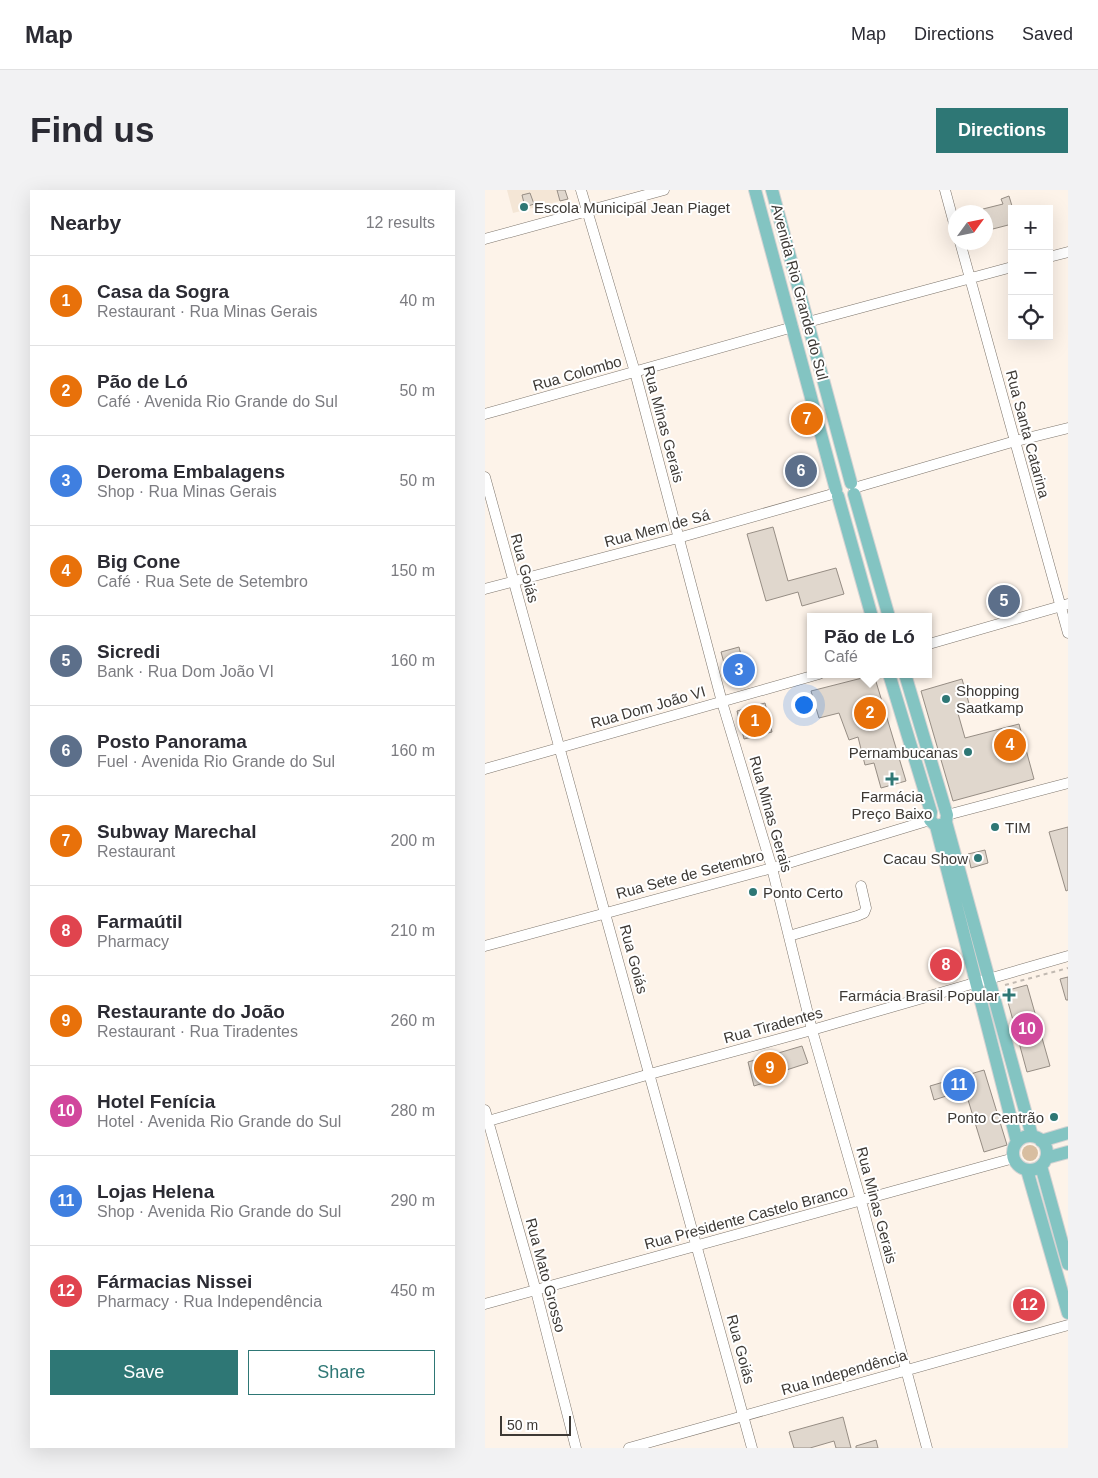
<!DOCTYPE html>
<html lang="en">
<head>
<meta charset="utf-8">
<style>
	body { margin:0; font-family:Helvetica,sans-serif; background:#f2f2f3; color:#2b2b33 }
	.controls { position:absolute; right:15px; top:15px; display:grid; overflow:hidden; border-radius:0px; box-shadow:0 5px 20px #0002 }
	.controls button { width:45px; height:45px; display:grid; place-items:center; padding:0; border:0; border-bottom:1px solid #e1e1e2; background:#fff; color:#2b2b33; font:25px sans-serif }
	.compass { position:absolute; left:463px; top:15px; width:45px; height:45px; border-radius:50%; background:#fff; box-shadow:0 5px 20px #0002; rotate:57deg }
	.scale { position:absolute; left:15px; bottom:12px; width:71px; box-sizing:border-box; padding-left:5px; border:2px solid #3d3935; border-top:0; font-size:14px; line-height:18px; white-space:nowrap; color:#3d3935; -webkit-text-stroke:4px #fff; paint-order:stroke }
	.you { position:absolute; left:318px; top:514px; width:18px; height:18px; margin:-12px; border:4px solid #fff; border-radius:50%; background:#1a73e8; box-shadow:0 0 0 8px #1a73e833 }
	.badge { display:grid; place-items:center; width:32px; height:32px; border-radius:50%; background:#2e7775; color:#fff; font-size:16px; font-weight:700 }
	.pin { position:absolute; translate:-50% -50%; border:2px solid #fff; box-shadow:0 1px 5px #0006 }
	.popup { position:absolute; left:322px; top:423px; width:125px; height:65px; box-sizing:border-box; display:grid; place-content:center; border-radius:0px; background:#fff; filter:drop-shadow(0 1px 4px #0005); font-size:16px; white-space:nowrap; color:#7c7c81 }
	.popup b { font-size:19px; color:#2b2b33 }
	.popup::after { content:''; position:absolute; left:50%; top:100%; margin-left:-10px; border:10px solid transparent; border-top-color:#fff }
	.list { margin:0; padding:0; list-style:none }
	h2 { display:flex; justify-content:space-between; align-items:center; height:65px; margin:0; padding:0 20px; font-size:21px }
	h2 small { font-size:16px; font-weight:400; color:#7c7c81 }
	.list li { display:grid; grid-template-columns:32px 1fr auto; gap:15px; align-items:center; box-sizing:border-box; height:90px; padding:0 20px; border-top:1px solid #e1e1e2 }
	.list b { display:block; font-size:19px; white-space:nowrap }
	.list p { margin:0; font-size:16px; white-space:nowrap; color:#7c7c81 }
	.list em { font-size:16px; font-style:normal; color:#7c7c81 }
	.actions { display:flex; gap:10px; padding:15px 20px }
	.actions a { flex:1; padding:11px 0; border:1px solid #2e7775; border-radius:0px; text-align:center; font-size:18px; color:#2e7775 }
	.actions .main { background:#2e7775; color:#fff }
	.icon { flex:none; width:28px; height:28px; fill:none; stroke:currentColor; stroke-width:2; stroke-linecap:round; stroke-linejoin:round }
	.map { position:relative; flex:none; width:583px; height:1258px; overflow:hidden; border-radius:0px }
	header { display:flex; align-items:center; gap:30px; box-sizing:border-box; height:70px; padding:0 25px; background:#fff; border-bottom:1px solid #e1e1e2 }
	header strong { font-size:24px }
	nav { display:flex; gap:28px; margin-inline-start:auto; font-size:18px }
	.intro { display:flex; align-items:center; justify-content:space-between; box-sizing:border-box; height:120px; padding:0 30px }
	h1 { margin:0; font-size:35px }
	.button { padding:12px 22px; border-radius:0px; background:#2e7775; color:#fff; font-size:18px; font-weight:700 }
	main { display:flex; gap:30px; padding:0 30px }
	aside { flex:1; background:#fff; border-radius:0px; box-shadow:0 5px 20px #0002 }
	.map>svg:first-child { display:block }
</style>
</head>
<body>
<header>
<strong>Map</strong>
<nav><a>Map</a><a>Directions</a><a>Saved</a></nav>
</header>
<div class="intro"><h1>Find us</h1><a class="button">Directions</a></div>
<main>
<aside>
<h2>Nearby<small>12 results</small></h2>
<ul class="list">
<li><span class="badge" style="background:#e8710a">1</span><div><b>Casa da Sogra</b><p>Restaurant · Rua Minas Gerais</p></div><em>40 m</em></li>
<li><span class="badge" style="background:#e8710a">2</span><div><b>Pão de Ló</b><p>Café · Avenida Rio Grande do Sul</p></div><em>50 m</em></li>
<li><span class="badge" style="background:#3f7fe0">3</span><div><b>Deroma Embalagens</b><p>Shop · Rua Minas Gerais</p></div><em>50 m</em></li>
<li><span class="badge" style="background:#e8710a">4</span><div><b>Big Cone</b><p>Café · Rua Sete de Setembro</p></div><em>150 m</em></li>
<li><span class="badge" style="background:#5c6f8a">5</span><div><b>Sicredi</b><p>Bank · Rua Dom João VI</p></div><em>160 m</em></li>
<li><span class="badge" style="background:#5c6f8a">6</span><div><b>Posto Panorama</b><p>Fuel · Avenida Rio Grande do Sul</p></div><em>160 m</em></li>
<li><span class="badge" style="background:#e8710a">7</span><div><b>Subway Marechal</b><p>Restaurant</p></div><em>200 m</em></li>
<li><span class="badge" style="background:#e0444e">8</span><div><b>Farmaútil</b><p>Pharmacy</p></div><em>210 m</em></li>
<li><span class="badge" style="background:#e8710a">9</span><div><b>Restaurante do João</b><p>Restaurant · Rua Tiradentes</p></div><em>260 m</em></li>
<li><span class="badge" style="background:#d1479c">10</span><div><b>Hotel Fenícia</b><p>Hotel · Avenida Rio Grande do Sul</p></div><em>280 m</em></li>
<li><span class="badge" style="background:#3f7fe0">11</span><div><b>Lojas Helena</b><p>Shop · Avenida Rio Grande do Sul</p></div><em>290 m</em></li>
<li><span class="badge" style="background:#e0444e">12</span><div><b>Fármacias Nissei</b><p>Pharmacy · Rua Independência</p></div><em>450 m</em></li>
</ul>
<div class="actions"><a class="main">Save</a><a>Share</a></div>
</aside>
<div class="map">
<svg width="583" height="1258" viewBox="0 0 583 1258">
	<rect width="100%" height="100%" fill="#fdf3e9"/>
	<path fill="#f4e6d6" d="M 22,0 L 80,0 L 83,9 L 28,23 Z"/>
	<path fill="#d8bea0" d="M537 963a8 8 0 1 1 16 0a8 8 0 1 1-16 0Z"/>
	<path fill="#e0d7cd" stroke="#968d84" d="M 72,0 L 80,0 L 83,9 L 75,11 Z
		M 45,3 L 49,14 L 40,17 L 37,5 Z
		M 524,6 L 527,16 L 527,34 L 504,40 L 500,22 L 498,19 L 518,14 L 516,9 Z
		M 288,337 L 303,391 L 351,378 L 359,404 L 317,416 L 313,402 L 281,411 L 262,344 Z
		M 254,457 L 258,473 L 264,471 L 269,488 L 245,494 L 236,462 Z
		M 389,485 L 421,591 L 396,598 L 389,573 L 380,575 L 373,547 L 364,550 L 354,523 L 334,528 L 326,501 Z
		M 477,489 L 485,517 L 472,520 L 480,548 L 534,534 L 549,589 L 468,611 L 436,501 Z
		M 280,513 L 287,542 L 259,549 L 252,521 Z
		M 583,637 L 583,700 L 581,701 L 564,642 Z
		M 500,660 L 503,673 L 486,678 L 483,664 Z
		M 583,787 L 583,810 L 581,810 L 575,789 Z
		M 542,795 L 565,876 L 542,882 L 520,801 Z
		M 317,856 L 323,873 L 289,884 L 291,889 L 269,896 L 263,872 Z
		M 499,880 L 522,955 L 499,962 L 480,900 L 449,910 L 445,896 Z
		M 358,1227 L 366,1258 L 351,1258 L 349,1251 L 325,1258 L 309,1258 L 304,1242 Z
		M 391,1250 L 393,1258 L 371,1258 L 371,1256 Z"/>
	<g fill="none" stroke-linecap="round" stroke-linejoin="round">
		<g stroke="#7d756c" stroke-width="11">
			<path id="minor" d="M 96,0 L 150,182 L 237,512 L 287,678 L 327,840 L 376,1011 L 442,1258
				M 460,0 L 470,37
				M 0,49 L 179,0
				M 475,52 L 583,443
				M 564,67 L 583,62
				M 323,132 L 527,77
				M 0,224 L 308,137
				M 0,287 L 267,1258
				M 369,298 L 527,252 L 583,238
				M 0,399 L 193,348 L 351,303
				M 444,454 L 583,414
				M 0,579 L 334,484
				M 462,625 L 583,593
				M 304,746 L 372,726 L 379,723 L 381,718 L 376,696
				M 0,756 L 287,678 L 445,630
				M 0,920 L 51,1101 L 91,1258
				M 0,932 L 165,884 L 327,840 L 583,766
				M 0,1114 L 529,968
				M 144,1258 L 583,1135"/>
		</g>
		<g stroke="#d4d3d3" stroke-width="14">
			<path id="major" d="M 270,0 L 351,300
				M 287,0 L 366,293
				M 369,304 L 404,427
				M 353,306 L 387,427
				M 404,484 L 446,622 L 445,630 L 451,636 L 459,634
				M 420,484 L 462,625 L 461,632 L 547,946
				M 451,636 L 532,952
				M528 963a17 17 0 1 1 34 0a17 17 0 1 1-34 0Z
				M 556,951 L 583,943
				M 561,968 L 583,962
				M 556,976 L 583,1074
				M 542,980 L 583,1123"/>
		</g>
		<path stroke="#c2bab2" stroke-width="2" stroke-dasharray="4 4" stroke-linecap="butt" d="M 520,795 L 583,778"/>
		<use href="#minor" stroke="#fff" stroke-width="10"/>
		<use href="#major" stroke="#83c4c2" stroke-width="12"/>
	</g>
	<g fill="#2e7775" stroke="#fff" stroke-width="2">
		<circle cx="39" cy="17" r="5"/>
		<circle cx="461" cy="509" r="5"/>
		<circle cx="483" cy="562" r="5"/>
		<path d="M404.5 581.5h5v5h5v5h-5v5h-5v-5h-5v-5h5z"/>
		<circle cx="510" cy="637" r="5"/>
		<circle cx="493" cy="668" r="5"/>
		<circle cx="268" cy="702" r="5"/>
		<path d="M521.5 797.5h5v5h5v5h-5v5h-5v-5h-5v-5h5z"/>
		<circle cx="569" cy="927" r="5"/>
	</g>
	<g text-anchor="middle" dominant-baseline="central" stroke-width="4" stroke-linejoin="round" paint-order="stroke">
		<g font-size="15" fill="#3d3935" stroke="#fff" text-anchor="start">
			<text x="49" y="17">Escola Municipal Jean Piaget</text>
			<text x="471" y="500">Shopping<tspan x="471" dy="17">Saatkamp</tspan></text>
			<text x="473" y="562" text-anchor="end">Pernambucanas</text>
			<text x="407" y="606" text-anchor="middle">Farmácia<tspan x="407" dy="17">Preço Baixo</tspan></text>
			<text x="520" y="637">TIM</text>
			<text x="483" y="668" text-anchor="end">Cacau Show</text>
			<text x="278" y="702">Ponto Certo</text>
			<text x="514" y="805" text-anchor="end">Farmácia Brasil Popular</text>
			<text x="559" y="927" text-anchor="end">Ponto Centrão</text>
		</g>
		<g font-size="15" fill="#3d3935" stroke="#fff">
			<text transform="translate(315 102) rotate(75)">Avenida Rio Grande do Sul</text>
			<text transform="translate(92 183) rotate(-16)">Rua Colombo</text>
			<text transform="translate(179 234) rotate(75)">Rua Minas Gerais</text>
			<text transform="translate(543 244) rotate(75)">Rua Santa Catarina</text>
			<text transform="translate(172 338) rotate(-15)">Rua Mem de Sá</text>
			<text transform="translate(40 378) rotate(75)">Rua Goiás</text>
			<text transform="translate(163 517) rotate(-16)">Rua Dom João VI</text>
			<text transform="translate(286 624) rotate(74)">Rua Minas Gerais</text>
			<text transform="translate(205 684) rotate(-15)">Rua Sete de Setembro</text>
			<text transform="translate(149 769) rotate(75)">Rua Goiás</text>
			<text transform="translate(288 835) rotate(-15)">Rua Tiradentes</text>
			<text transform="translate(392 1015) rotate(75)">Rua Minas Gerais</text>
			<text transform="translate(261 1027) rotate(-15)">Rua Presidente Castelo Branco</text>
			<text transform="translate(61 1085) rotate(75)">Rua Mato Grosso</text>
			<text transform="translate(256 1159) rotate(75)">Rua Goiás</text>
			<text transform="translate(359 1182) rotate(-16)">Rua Independência</text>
		</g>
	</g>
</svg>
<div class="controls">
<button>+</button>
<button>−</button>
<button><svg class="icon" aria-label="locate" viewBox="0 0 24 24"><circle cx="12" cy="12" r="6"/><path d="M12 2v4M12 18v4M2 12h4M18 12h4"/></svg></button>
</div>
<svg class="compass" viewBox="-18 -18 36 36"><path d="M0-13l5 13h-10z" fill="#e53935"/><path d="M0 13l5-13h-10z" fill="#7c7c81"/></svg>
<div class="scale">50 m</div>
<div class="you"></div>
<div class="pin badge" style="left:270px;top:531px;background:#e8710a">1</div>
<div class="pin badge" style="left:385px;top:523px;background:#e8710a">2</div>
<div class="popup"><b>Pão de Ló</b>Café</div>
<div class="pin badge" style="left:254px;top:480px;background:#3f7fe0">3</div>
<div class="pin badge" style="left:525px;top:555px;background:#e8710a">4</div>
<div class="pin badge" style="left:519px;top:411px;background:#5c6f8a">5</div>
<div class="pin badge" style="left:316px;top:281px;background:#5c6f8a">6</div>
<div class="pin badge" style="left:322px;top:229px;background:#e8710a">7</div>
<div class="pin badge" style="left:461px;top:775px;background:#e0444e">8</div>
<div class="pin badge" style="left:285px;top:878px;background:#e8710a">9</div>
<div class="pin badge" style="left:542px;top:839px;background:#d1479c">10</div>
<div class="pin badge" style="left:474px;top:895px;background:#3f7fe0">11</div>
<div class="pin badge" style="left:544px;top:1115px;background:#e0444e">12</div>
</div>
</main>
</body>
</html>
